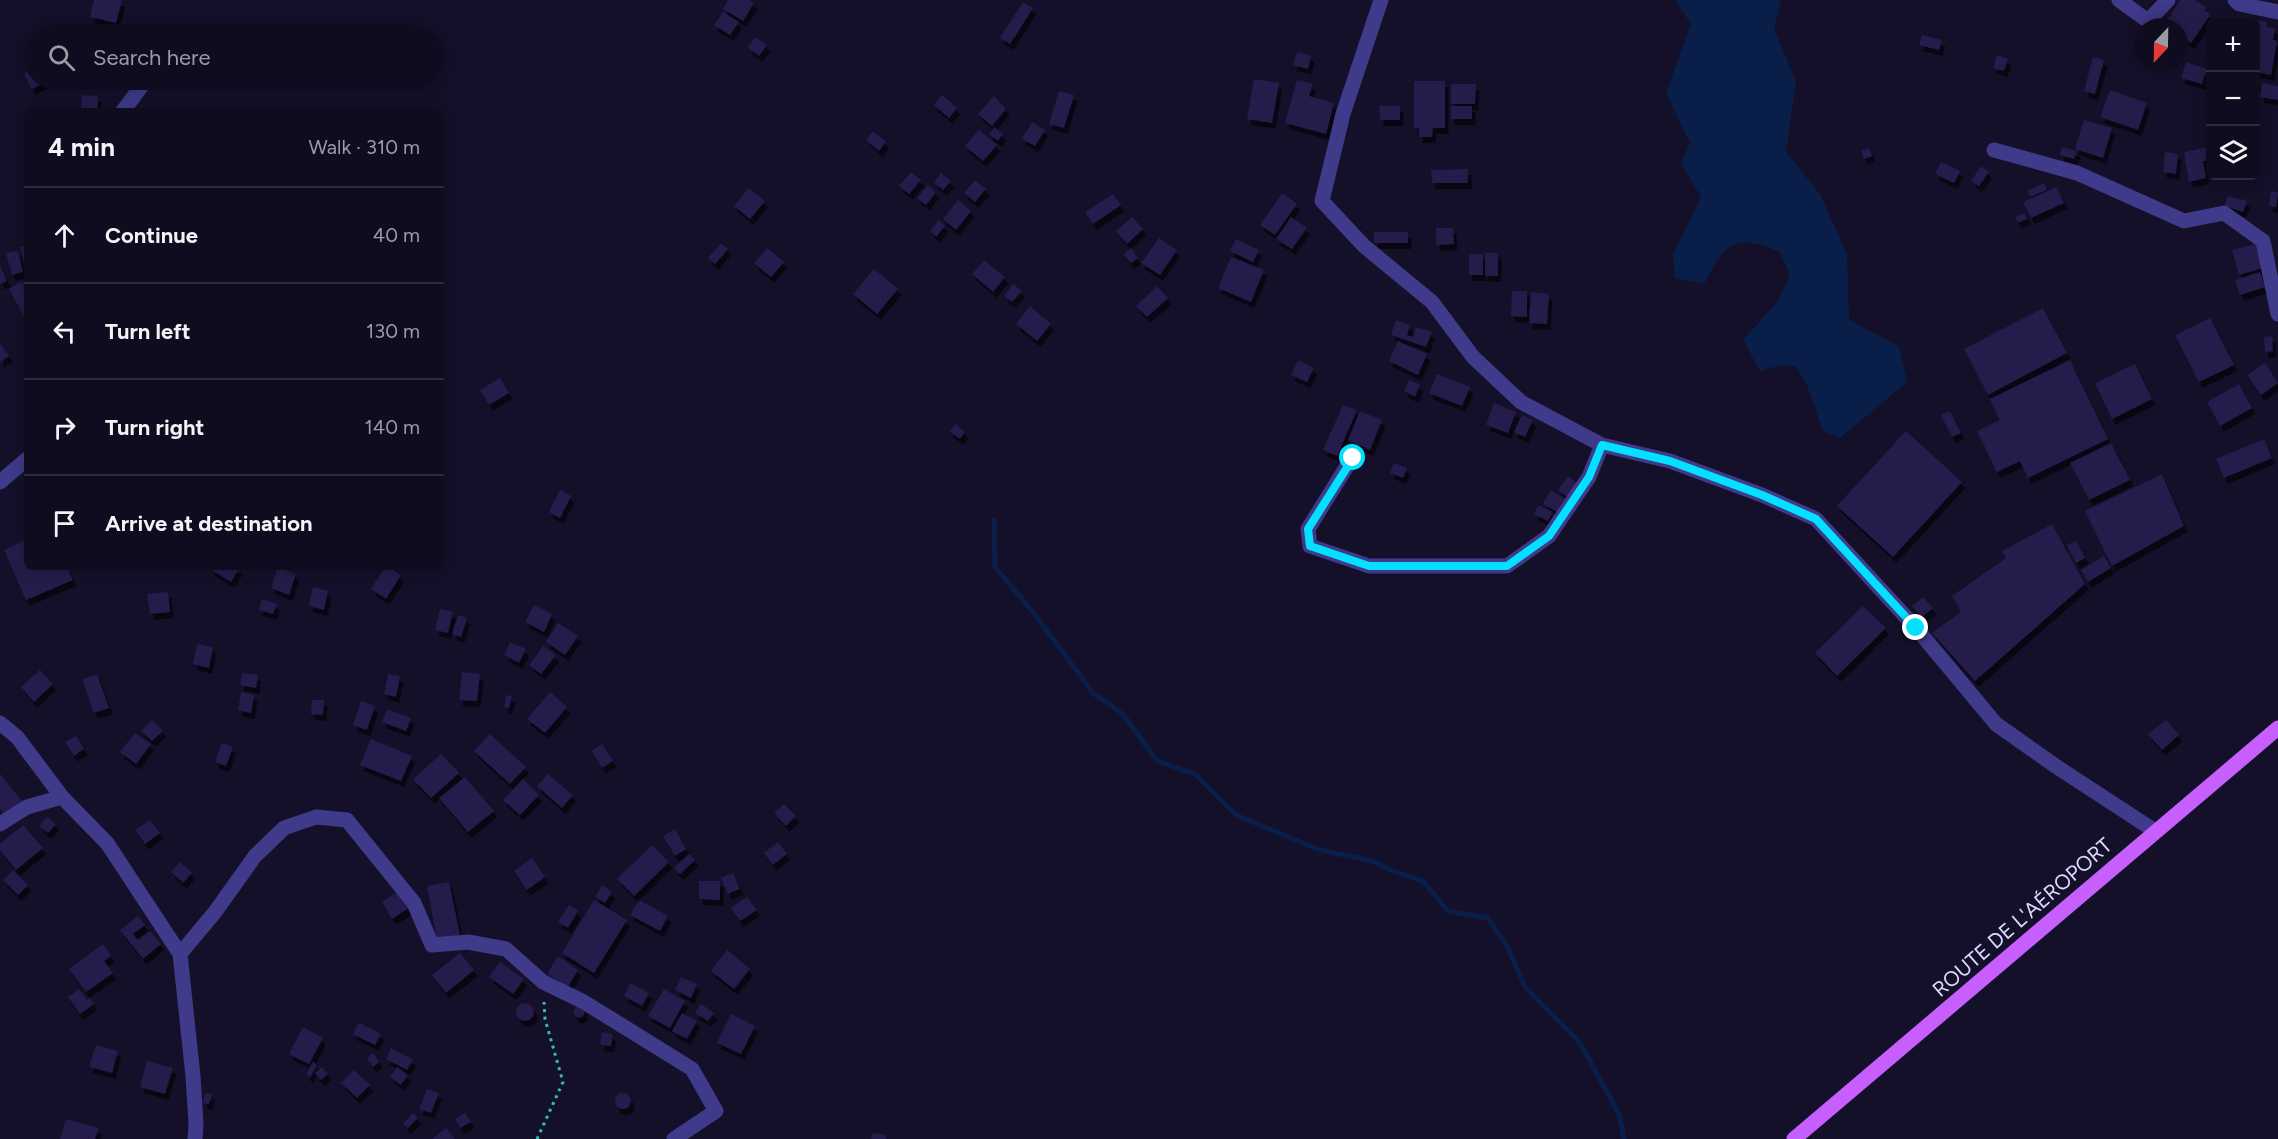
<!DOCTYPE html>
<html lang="en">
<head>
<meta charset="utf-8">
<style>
	body { margin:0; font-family:Figtree,sans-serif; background:#191528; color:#f1f3f6 }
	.controls { position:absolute; right:18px; top:18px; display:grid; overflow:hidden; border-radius:9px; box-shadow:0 3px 15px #0003 }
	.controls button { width:54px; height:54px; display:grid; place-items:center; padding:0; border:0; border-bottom:2px solid #302c3d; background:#100c1f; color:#f1f3f6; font:30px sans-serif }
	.compass { position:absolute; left:2134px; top:18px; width:54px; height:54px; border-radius:50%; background:#100c1f; box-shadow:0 3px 15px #0003; rotate:202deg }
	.stop { position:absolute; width:18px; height:18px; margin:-14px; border:4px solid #04e0ff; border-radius:50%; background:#fff }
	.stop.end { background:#04e0ff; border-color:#fff; box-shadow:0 2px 6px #0008 }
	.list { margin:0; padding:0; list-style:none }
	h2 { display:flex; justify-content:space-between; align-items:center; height:78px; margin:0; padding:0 24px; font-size:26px }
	h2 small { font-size:20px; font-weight:400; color:#9c9ba4 }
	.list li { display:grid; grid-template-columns:39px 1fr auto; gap:18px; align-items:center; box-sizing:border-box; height:96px; padding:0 24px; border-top:2px solid #302c3d }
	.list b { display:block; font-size:22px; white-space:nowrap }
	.list em { font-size:20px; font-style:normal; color:#9c9ba4 }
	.icon { flex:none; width:33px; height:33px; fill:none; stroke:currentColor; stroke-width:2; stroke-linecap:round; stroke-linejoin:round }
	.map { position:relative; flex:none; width:2278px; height:1139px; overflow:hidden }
	.search { position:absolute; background:#100c1f; box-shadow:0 3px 15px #0003; left:24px; top:24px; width:420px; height:66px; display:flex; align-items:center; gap:15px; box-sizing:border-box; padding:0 21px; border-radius:33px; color:#9c9ba4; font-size:22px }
	.panel { position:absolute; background:#100c1f; box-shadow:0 3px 15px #0003; left:24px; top:108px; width:420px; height:462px; border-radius:9px }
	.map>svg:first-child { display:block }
</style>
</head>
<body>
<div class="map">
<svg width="2278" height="1139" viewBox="0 0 2278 1139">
	<defs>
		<filter id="shadow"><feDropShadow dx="3.5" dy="6" stdDeviation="0" flood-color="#0009"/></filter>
	</defs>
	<rect width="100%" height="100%" fill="#151029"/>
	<path fill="#091f49" d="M 1675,0 L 1781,0 L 1774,28 L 1796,82 L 1786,152 L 1820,194 L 1847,254 L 1849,320 L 1899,346 L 1907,382 L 1840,438 L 1823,431 L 1807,385 L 1796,366 L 1782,365 L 1760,371 L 1743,340 L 1778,301 L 1790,275 L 1780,252 C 1735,232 1724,244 1704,284 L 1675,278 L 1673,254 L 1701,197 L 1681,163 L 1690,143 L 1666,93 L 1691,24 Z"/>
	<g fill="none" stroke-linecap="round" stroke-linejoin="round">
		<path stroke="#091f49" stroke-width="5" d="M 994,520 L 995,567 L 1032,611 L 1094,694 L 1123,714 L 1157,761 L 1195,774 L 1236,815 L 1317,849 L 1376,862 L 1390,870 L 1423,881 L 1448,911 L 1488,918 L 1507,946 L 1525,987 L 1580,1043 L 1619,1114 L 1624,1139"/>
	</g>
	<path fill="#261b4b" filter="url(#shadow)" d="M 94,0 L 122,0 L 116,23 L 90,17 Z
		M 728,0 L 749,0 L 754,3 L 743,21 L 723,9 Z
		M 2180,0 L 2195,0 L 2206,7 L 2204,10 L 2211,14 L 2191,43 L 2179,36 L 2179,27 L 2164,25 Z
		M 1023,2 L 1033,8 L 1010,44 L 1000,38 Z
		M 723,12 L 739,22 L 730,35 L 714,25 Z
		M 2245,19 L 2267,22 L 2266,27 L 2275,28 L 2273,40 L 2277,41 L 2271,75 L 2256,72 L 2256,22 L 2245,22 Z
		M 1922,35 L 1942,40 L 1939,50 L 1919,45 Z
		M 755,37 L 767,45 L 759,56 L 748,48 Z
		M 1297,52 L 1311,56 L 1308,69 L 1293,65 Z
		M 1997,55 L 2008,59 L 2004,71 L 1993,68 Z
		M 2093,57 L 2104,60 L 2095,94 L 2084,91 Z
		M 2186,62 L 2207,69 L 2202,84 L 2181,78 Z
		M 34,68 L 34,80 L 49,80 L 32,89 L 24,74 Z
		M 1254,79 L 1279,83 L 1272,123 L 1247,119 Z
		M 1297,80 L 1313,84 L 1309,96 L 1334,103 L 1326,134 L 1285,123 Z
		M 1414,81 L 1445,81 L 1445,128 L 1433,128 L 1432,137 L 1419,137 L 1419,128 L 1414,128 Z
		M 2256,82 L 2260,83 L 2256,97 Z
		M 2262,83 L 2278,86 L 2278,100 L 2260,97 Z
		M 1451,84 L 1476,84 L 1475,104 L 1451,104 Z
		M 2110,90 L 2147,103 L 2138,130 L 2100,117 Z
		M 1059,91 L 1074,95 L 1064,128 L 1049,124 Z
		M 82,95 L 98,96 L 97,111 L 81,111 Z
		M 942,95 L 957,108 L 949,118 L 934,105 Z
		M 994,96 L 1006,109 L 992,126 L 978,114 Z
		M 1379,106 L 1400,106 L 1400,120 L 1380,120 Z
		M 1451,106 L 1472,106 L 1472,119 L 1451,119 Z
		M 2084,120 L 2112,128 L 2103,158 L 2075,149 Z
		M 1032,122 L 1045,130 L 1035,146 L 1022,139 Z
		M 994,127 L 1003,134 L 998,141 L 989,134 Z
		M 979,130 L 997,145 L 983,161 L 965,146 Z
		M 873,131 L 886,142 L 879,151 L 866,140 Z
		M 2062,147 L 2077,151 L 2074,159 L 2060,155 Z
		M 2210,147 L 2210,160 L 2203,161 L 2206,178 L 2189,182 L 2184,152 Z
		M 1869,148 L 1872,156 L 1864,159 L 1861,150 Z
		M 2165,152 L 2178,154 L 2176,174 L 2163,172 Z
		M 1941,162 L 1960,171 L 1954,183 L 1935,174 Z
		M 1981,166 L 1989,172 L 1979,186 L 1971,181 Z
		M 1468,169 L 1468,183 L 1432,183 L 1431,170 Z
		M 911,172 L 921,180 L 909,194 L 899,186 Z
		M 941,173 L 951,181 L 943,190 L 934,182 Z
		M 975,180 L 986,189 L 975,202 L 964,193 Z
		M 2044,183 L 2047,190 L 2030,197 L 2027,191 Z
		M 928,185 L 936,192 L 926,205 L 917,198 Z
		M 2056,187 L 2064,203 L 2031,218 L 2023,202 Z
		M 749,188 L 765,201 L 750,219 L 734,206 Z
		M 2271,191 L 2278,192 L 2276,207 L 2269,206 Z
		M 1282,193 L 1297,204 L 1275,235 L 1260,225 Z
		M 1113,194 L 1121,205 L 1093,224 L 1085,212 Z
		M 2228,196 L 2247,201 L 2243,212 L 2225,206 Z
		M 958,200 L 971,211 L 956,230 L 943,219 Z
		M 2025,213 L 2027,219 L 2018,222 L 2015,217 Z
		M 1132,217 L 1143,229 L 1127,244 L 1116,231 Z
		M 1291,217 L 1307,228 L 1292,249 L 1276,239 Z
		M 939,220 L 945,226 L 936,237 L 930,231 Z
		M 1436,228 L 1453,228 L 1454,244 L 1436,245 Z
		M 1374,232 L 1408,232 L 1408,243 L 1374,243 Z
		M 1159,238 L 1177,250 L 1160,275 L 1141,263 Z
		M 1236,239 L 1259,250 L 1253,262 L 1230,251 Z
		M 721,243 L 728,249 L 715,264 L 708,258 Z
		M 2256,244 L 2263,268 L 2239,275 L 2232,250 Z
		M 27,245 L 27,270 L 26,270 L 20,247 Z
		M 767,248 L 784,262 L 771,277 L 754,263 Z
		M 1131,248 L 1138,258 L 1131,263 L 1123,254 Z
		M 18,251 L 23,272 L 12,275 L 6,253 Z
		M 1485,253 L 1498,253 L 1498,276 L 1485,276 Z
		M 1469,254 L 1483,254 L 1483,275 L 1469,275 Z
		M 1231,257 L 1264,270 L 1251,302 L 1218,288 Z
		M 984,260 L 1005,277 L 993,292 L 972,274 Z
		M 0,265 L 7,281 L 0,284 Z
		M 874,269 L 898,289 L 877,314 L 853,294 Z
		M 2260,272 L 2265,287 L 2240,295 L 2235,280 Z
		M 22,281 L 27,290 L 27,322 L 9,289 Z
		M 1013,284 L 1022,291 L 1012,302 L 1004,296 Z
		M 1157,286 L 1168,298 L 1147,317 L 1136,306 Z
		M 1512,291 L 1527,291 L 1527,317 L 1511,316 Z
		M 1531,292 L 1549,294 L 1547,324 L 1529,323 Z
		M 1030,306 L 1051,324 L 1037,341 L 1016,324 Z
		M 2043,308 L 2067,353 L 1988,395 L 1964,349 Z
		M 2210,318 L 2234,365 L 2199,382 L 2175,335 Z
		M 1396,320 L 1410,325 L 1407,335 L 1413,337 L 1416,327 L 1432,332 L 1426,347 L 1391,335 Z
		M 2272,336 L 2273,351 L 2265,352 L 2264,337 Z
		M 1398,341 L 1427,354 L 1418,375 L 1389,361 Z
		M 0,343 L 9,356 L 0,362 Z
		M 1298,360 L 1314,368 L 1307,382 L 1291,375 Z
		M 2070,360 L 2108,439 L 2028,478 L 2020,461 L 1997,472 L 1977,431 L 2000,420 L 1990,399 Z
		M 2265,363 L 2278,383 L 2261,395 L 2247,375 Z
		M 2135,364 L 2152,399 L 2112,419 L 2095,383 Z
		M 1437,374 L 1470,387 L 1462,406 L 1429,393 Z
		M 500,378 L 509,393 L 489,405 L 480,390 Z
		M 1409,380 L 1420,385 L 1415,397 L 1404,391 Z
		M 2239,384 L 2252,408 L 2220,426 L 2207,402 Z
		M 1494,403 L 1516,412 L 1508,433 L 1486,425 Z
		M 1343,405 L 1357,410 L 1337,456 L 1323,450 Z
		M 1360,411 L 1382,420 L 1370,450 L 1348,440 Z
		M 1950,411 L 1961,433 L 1952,437 L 1941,415 Z
		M 1522,415 L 1533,420 L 1525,437 L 1514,432 Z
		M 956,424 L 965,432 L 960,439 L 949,431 Z
		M 1906,431 L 1962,482 L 1893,557 L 1837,506 Z
		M 2264,439 L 2272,458 L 2224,478 L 2216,459 Z
		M 2111,443 L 2130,480 L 2089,500 L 2070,463 Z
		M 1394,463 L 1407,468 L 1403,478 L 1390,473 Z
		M 2162,474 L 2184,526 L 2112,566 L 2085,511 Z
		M 1568,476 L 1579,485 L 1569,498 L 1558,490 Z
		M 560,490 L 571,496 L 560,518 L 549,512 Z
		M 1551,490 L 1565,499 L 1557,512 L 1543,504 Z
		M 1538,505 L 1553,512 L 1548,521 L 1534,514 Z
		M 2052,524 L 2085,584 L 1975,681 L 1932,633 L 1961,612 L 1952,596 L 2006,558 L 2002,551 Z
		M 27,539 L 27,567 L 67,567 L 73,580 L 26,600 L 4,550 Z
		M 2076,541 L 2085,558 L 2076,563 L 2067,545 Z
		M 2104,556 L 2111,568 L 2088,582 L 2081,570 Z
		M 211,567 L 240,567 L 231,582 L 210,569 Z
		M 385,567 L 397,567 L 394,571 L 401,575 L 386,599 L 371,589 Z
		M 278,568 L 296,574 L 289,595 L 271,588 Z
		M 313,587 L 328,591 L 324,610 L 309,606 Z
		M 168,592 L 170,612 L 150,614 L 147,594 Z
		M 1923,597 L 1933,608 L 1922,617 L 1912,606 Z
		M 262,599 L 277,604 L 273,614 L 259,610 Z
		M 534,605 L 552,614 L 544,632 L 525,622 Z
		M 1863,606 L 1886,628 L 1837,676 L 1815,653 Z
		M 440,609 L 453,612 L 448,633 L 435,630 Z
		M 458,615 L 467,618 L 461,637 L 452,634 Z
		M 558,623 L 578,636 L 565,655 L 546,642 Z
		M 510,642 L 526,649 L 519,663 L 504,655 Z
		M 197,644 L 213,647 L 209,668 L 193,664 Z
		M 543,646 L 556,655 L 541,674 L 529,665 Z
		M 40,670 L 53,684 L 34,702 L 21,687 Z
		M 462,672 L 480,674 L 477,701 L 459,700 Z
		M 242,673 L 258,675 L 256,688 L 240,685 Z
		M 97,674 L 109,708 L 94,713 L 82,679 Z
		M 388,674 L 400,676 L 396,697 L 384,694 Z
		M 241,692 L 254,695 L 251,713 L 238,710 Z
		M 550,692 L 567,707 L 545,733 L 527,719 Z
		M 506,695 L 512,696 L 509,708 L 504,707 Z
		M 312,700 L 324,700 L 323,715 L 311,714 Z
		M 361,701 L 375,706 L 367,730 L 353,725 Z
		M 387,709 L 411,718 L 406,731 L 382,722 Z
		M 152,720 L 163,731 L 152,741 L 141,731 Z
		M 2166,720 L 2179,735 L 2162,750 L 2148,734 Z
		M 135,733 L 151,744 L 136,764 L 120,752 Z
		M 490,734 L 526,767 L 510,784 L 474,751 Z
		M 76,736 L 84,749 L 74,756 L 65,742 Z
		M 371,739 L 412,756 L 401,781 L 360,765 Z
		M 222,743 L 233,747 L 226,766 L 215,762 Z
		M 602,744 L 613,761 L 602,768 L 592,751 Z
		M 441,754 L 459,773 L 431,798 L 413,779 Z
		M 0,774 L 22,801 L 5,815 L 0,809 Z
		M 548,774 L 573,795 L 562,808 L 537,786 Z
		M 465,777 L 494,811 L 468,832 L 439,798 Z
		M 523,779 L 539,795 L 520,815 L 503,800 Z
		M 784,804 L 796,816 L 786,826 L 774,813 Z
		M 47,817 L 56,824 L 48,833 L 39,826 Z
		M 150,820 L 160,833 L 145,844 L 135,830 Z
		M 23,825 L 43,848 L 16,870 L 0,850 L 0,844 Z
		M 675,829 L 686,849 L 675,856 L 663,836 Z
		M 778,842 L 787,854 L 773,865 L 764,853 Z
		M 652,845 L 669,862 L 634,896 L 617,879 Z
		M 689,854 L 695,860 L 680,874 L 674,868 Z
		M 532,858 L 545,877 L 527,890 L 514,871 Z
		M 180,862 L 192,873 L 183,883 L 171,872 Z
		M 13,870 L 28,885 L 18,895 L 3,880 Z
		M 733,873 L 740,889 L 728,894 L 721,878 Z
		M 699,881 L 720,881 L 720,900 L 699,899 Z
		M 449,882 L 460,935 L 437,939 L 427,886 Z
		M 602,885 L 612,892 L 605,903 L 595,897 Z
		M 399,891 L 409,908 L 392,919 L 382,902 Z
		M 747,897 L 757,910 L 740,921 L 731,908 Z
		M 594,900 L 627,920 L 594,973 L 562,953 Z
		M 639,900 L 668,916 L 660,931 L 630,915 Z
		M 569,905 L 578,911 L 568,928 L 558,922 Z
		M 138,916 L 145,925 L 133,934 L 138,940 L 150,931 L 161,944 L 143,959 L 120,930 Z
		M 103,944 L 111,956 L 104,961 L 113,973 L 86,992 L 69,969 Z
		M 727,950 L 750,969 L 734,989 L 711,971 Z
		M 460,953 L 474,970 L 446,993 L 432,975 Z
		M 558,956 L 578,970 L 568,987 L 547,974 Z
		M 500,962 L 524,979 L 513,994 L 489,977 Z
		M 681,977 L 697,984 L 691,998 L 675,990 Z
		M 630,983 L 649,993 L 642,1006 L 624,996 Z
		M 79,989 L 87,1000 L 90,998 L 94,1004 L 80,1014 L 68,997 Z
		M 664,989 L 685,1001 L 670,1028 L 648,1016 Z
		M516 1012a9 9 0 1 1 18 0a9 9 0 1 1-18 0Z
		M 701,1004 L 714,1013 L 708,1021 L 695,1013 Z
		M573.5 1012a5.5 5.5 0 1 1 11 0a5.5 5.5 0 1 1-11 0Z
		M 682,1013 L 697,1021 L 687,1039 L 672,1031 Z
		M 731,1014 L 755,1026 L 741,1054 L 717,1043 Z
		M 359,1023 L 381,1034 L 375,1045 L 353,1034 Z
		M 303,1027 L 323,1038 L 309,1064 L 289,1054 Z
		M 602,1032 L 613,1034 L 611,1046 L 600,1045 Z
		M 96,1045 L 118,1051 L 112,1073 L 89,1067 Z
		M 391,1048 L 413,1060 L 407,1070 L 386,1059 Z
		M 373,1053 L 379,1062 L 373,1067 L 367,1058 Z
		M 147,1061 L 173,1068 L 165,1094 L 140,1087 Z
		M 313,1062 L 317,1065 L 310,1077 L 306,1074 Z
		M 322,1067 L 328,1074 L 321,1080 L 315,1073 Z
		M 397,1067 L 408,1075 L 401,1085 L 390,1077 Z
		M 354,1070 L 370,1085 L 357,1098 L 341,1083 Z
		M 427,1089 L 439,1093 L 431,1113 L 419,1109 Z
		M615 1101a8 8 0 1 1 16 0a8 8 0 1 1-16 0Z
		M 205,1093 L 212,1094 L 209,1104 L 203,1103 Z
		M 413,1113 L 418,1118 L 408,1128 L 403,1124 Z
		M 465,1113 L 471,1122 L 460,1128 L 455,1119 Z
		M 66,1119 L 99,1128 L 95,1139 L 60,1139 Z
		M 446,1128 L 455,1139 L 432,1139 Z
		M 872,1133 L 887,1135 L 886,1139 L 871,1139 Z"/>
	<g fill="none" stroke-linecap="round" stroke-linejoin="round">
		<path stroke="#2dbeb9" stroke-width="3" stroke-dasharray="3 4.5" stroke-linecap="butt" d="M 537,1139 L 563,1082 L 545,1019 L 544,1002"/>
		<path stroke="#3f3a89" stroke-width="15" d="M 1381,0 L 1343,114 L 1322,201 L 1364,246 L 1432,302 L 1473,357 L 1521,402 L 1602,445 L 1670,461 L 1762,495 L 1816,519 L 1916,628 L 1996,724 L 2057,767 L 2155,831
			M 2119,0 L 2148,21 L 2168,0
			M 2235,0 L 2239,4 L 2278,12
			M 137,33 L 138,34
			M 123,111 L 146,80
			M 1994,150 L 2077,173 L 2184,221 L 2224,213 L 2263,241 L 2278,314
			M 1352,458 L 1308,529 L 1310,546 L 1369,566 L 1507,566 L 1549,536 L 1589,477 L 1602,445
			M 0,482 L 27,459
			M 0,723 L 17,737 L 62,797 L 107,843 L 180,954 L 193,1076 L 196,1124 L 195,1139
			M 0,824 L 27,807 L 62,797
			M 180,954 L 215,912 L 255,856 L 284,828 L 316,817 L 347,820 L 414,903 L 432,945 L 468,942 L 506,949 L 543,982 L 584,1002 L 692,1069 L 716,1111 L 674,1139"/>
		<path stroke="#c75fff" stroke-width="15" d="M 1794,1139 L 2278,728"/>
	</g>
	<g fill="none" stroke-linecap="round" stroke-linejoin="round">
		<path stroke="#04e0ff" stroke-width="8" d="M 1353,458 L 1308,529 L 1310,546 L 1369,566 L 1507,566 L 1549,536 L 1589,477 L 1602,445 L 1670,461 L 1762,495 L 1816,519 L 1916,628"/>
	</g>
	<g text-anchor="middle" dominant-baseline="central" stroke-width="6" stroke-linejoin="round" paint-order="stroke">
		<g font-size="21" fill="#ddd8ff" stroke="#151029">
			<text transform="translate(2022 917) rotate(-41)">ROUTE DE L'AÉROPORT</text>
		</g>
	</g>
</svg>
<div class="controls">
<button>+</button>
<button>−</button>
<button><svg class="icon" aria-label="layers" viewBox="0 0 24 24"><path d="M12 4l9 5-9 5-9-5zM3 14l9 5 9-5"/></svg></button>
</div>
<svg class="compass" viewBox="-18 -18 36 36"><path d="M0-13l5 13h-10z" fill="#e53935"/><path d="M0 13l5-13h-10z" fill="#9c9ba4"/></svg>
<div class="stop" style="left:1353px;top:458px"></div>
<div class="stop end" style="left:1916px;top:628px"></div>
<div class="search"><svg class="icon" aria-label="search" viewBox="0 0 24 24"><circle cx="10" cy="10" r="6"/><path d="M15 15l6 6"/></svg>Search here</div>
<section class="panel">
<h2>4 min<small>Walk · 310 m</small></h2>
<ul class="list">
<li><svg class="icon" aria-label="ahead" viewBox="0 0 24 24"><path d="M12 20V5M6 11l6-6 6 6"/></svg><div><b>Continue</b></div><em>40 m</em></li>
<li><svg class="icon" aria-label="left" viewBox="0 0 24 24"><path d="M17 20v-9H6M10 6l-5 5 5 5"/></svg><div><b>Turn left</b></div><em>130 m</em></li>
<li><svg class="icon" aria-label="right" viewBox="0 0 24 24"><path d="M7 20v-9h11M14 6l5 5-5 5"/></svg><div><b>Turn right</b></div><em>140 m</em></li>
<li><svg class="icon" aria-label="arrive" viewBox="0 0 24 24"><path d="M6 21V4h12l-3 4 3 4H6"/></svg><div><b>Arrive at destination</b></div></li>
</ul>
</section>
</div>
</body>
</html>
